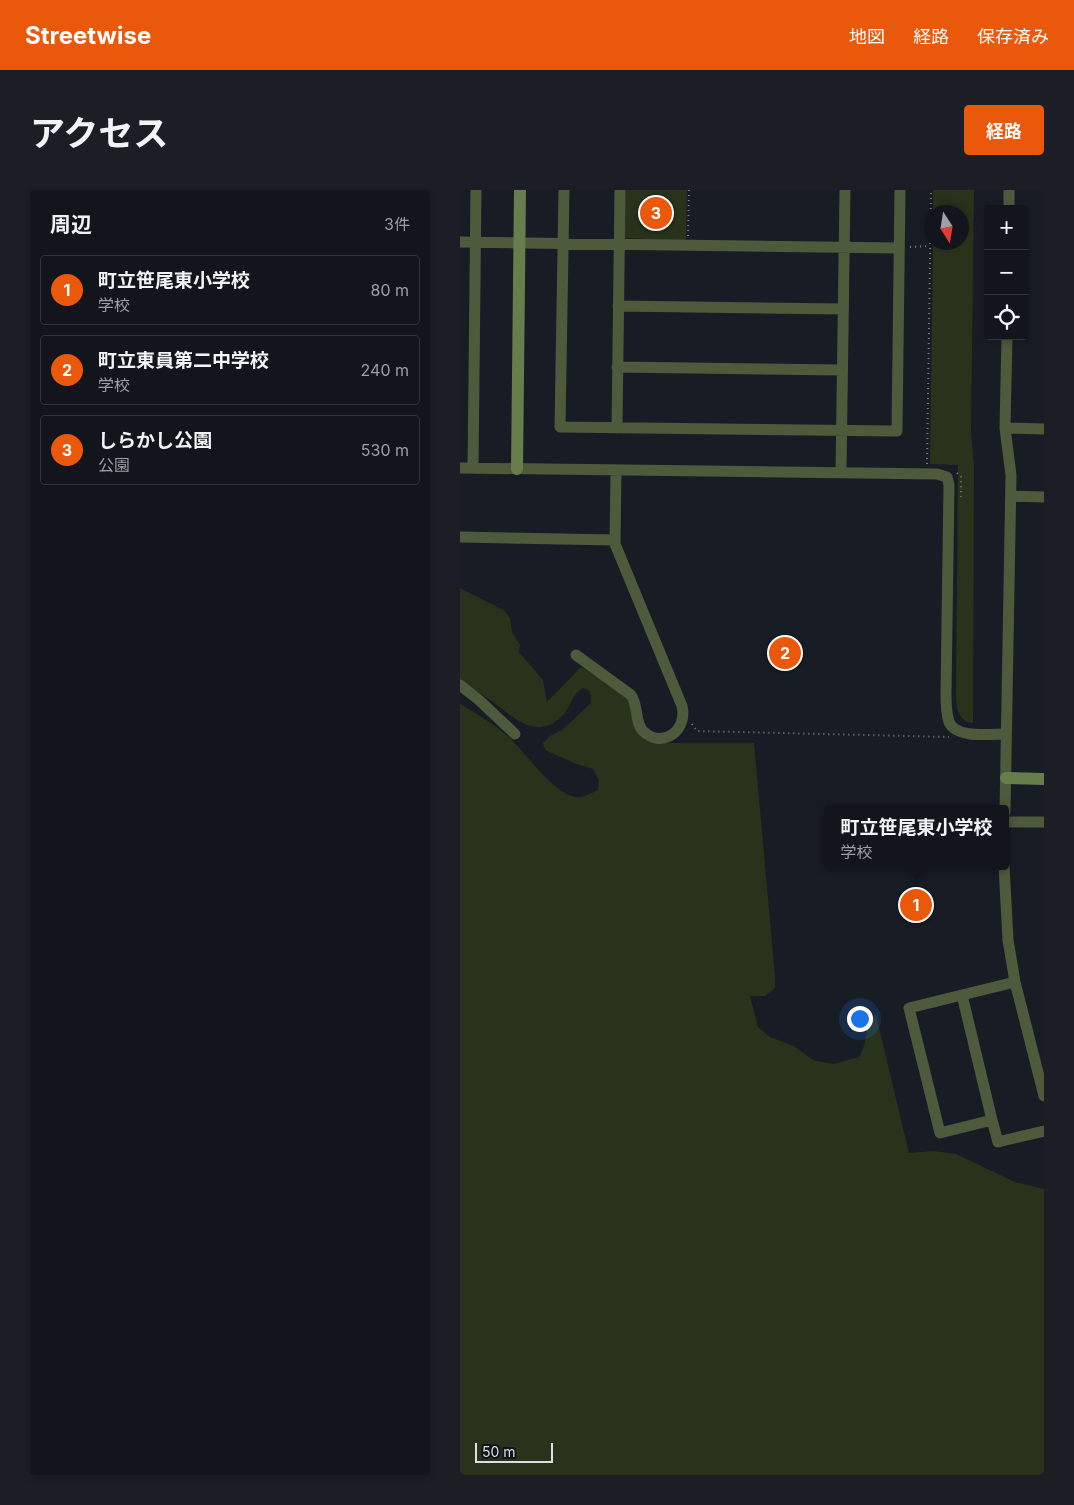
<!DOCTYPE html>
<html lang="ja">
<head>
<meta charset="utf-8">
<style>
	body { margin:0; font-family:Inter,"Noto Sans JP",sans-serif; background:#1b1e24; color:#f1f3f6 }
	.controls { position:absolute; right:15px; top:15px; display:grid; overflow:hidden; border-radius:5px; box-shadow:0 2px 8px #0003 }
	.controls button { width:45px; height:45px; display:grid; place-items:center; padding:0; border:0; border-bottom:1px solid #31343a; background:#12151b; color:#f1f3f6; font:25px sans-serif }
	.compass { position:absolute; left:464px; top:15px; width:45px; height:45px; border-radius:50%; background:#12151b; box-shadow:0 2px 8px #0003; rotate:168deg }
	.scale { position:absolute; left:15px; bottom:12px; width:78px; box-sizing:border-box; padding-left:5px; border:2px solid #dcdfe4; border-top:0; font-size:14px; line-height:18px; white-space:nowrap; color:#dcdfe4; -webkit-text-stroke:4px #0f131a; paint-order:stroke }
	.you { position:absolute; left:399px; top:828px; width:18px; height:18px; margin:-12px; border:4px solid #fff; border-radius:50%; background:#1a73e8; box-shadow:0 0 0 8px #1a73e833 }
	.badge { display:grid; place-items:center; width:32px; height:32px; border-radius:50%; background:#ea580c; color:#fff; font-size:16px; font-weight:700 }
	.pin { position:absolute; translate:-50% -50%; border:2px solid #fff; box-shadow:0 1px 5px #0006 }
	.popup { position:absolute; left:364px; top:615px; width:185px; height:65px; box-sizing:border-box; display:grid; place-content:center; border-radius:5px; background:#12151b; filter:drop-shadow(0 1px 4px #0005); font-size:16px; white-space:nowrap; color:#9c9fa3 }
	.popup b { font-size:19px; color:#f1f3f6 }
	.popup::after { content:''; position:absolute; left:50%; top:100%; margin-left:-10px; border:10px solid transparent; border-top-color:#12151b }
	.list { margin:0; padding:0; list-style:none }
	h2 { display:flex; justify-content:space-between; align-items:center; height:65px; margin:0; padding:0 20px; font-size:21px }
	h2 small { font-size:16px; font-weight:400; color:#9c9fa3 }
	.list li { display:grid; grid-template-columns:32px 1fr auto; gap:15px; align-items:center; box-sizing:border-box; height:70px; margin:0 10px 10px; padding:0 10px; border:1px solid #31343a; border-radius:5px }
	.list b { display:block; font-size:19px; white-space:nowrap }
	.list p { margin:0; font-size:16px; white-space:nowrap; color:#9c9fa3 }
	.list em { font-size:16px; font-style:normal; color:#9c9fa3 }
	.icon { flex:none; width:28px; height:28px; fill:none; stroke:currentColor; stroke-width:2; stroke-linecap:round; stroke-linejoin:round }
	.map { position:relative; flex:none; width:584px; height:1285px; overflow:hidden; border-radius:5px }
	header { display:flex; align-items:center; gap:30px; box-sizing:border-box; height:70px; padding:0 25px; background:#ea580c; color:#fff }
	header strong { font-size:24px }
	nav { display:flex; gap:28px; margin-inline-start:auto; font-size:18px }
	.intro { display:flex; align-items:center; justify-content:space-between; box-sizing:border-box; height:120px; padding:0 30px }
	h1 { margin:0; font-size:35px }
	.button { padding:12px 22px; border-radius:5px; background:#ea580c; color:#fff; font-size:18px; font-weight:700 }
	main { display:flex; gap:30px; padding:0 30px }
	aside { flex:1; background:#12151b; border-radius:5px; box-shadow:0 2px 8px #0003 }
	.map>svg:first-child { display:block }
</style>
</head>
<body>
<header>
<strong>Streetwise</strong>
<nav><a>地図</a><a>経路</a><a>保存済み</a></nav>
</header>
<div class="intro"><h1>アクセス</h1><a class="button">経路</a></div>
<main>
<aside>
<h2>周辺<small>3件</small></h2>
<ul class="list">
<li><span class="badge">1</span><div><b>町立笹尾東小学校</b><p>学校</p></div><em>80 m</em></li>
<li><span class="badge">2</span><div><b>町立東員第二中学校</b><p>学校</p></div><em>240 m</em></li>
<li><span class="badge">3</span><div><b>しらかし公園</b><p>公園</p></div><em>530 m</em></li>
</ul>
</aside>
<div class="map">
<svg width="584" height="1285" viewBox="0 0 584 1285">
	<rect width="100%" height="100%" fill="#181c24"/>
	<path fill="#29321b" d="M 166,0 L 227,0 L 226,51 L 166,48 L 164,45 L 164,2 Z
		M 473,0 L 514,0 L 511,242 L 514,276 L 513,533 C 498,531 497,519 496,507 L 498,275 L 470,274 L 473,53 L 502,52 L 502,22 L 473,22 Z
		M 0,398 L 45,421 L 50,428 L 52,442 L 60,455 L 59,462 L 83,490 L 87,512 L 121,477 L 138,486 L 169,507 L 177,541 L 184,549 L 196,553 L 294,553 L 315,786 L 315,798 L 305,806 L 290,806 L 298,837 L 310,847 L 334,856 L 353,870 L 373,874 L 399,867 C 406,855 407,844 407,831 L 416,825 L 449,963 L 474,961 L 496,964 L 555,992 L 584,999 L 584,1285 L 0,1285 L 0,514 C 18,524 35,535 51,549 C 66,564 95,605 116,607 C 124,608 131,603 138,600 L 139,590 L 133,579 L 114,573 L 85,560 L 83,553 L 90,546 L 102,540 L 131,513 L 130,501 L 123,498 C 111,504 111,519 100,528 C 73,551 52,525 30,510 C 21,503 10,498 0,493 Z"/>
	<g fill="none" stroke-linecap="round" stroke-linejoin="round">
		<path stroke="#7c7f86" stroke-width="2" stroke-dasharray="1 4" stroke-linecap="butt" d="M 228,46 L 229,0
			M 450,57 L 470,56
			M 467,274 L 471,0
			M 497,283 L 501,287 L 501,307
			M 232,534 L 237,541 L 489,547"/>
		<path stroke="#4e5a3c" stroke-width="11" d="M 104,0 L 100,237 L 437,241 L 440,0
			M 549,19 L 549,0
			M 0,52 L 439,58
			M 158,116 L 383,119
			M 157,177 L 381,180
			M 157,238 L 160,0
			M 545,238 L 584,239
			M 0,278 L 477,284 L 487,287 L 489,295 L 486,504 C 486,513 486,523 489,532 C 496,549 531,544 546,544
			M 13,278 L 16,0
			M 381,283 L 385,0
			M 551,306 L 584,307
			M 0,347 L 155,350
			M 116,465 L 171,505 C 179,516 174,533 184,542 C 203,559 228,540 222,516 L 155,354 L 156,281
			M 0,495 L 19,510 L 55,544
			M 545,622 L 551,285 L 545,238 L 547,146
			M 545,632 L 584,632
			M 544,676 L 548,750 L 555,792 L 584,906
			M 555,792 L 449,818 L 480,943 L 532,930 L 538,952 L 584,941
			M 502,805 L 532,930"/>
		<path stroke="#697d4c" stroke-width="12" d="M 57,279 L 60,0
			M 546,588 L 584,589"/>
	</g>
</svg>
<div class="controls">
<button>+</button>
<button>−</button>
<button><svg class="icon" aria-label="locate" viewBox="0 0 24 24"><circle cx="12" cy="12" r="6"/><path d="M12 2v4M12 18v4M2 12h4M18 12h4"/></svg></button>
</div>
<svg class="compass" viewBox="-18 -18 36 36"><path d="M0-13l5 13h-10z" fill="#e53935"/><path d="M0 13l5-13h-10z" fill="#9c9fa3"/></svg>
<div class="scale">50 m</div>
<div class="you"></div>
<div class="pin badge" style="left:456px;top:715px">1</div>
<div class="popup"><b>町立笹尾東小学校</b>学校</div>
<div class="pin badge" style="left:325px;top:463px">2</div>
<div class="pin badge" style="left:196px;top:23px">3</div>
</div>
</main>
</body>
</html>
